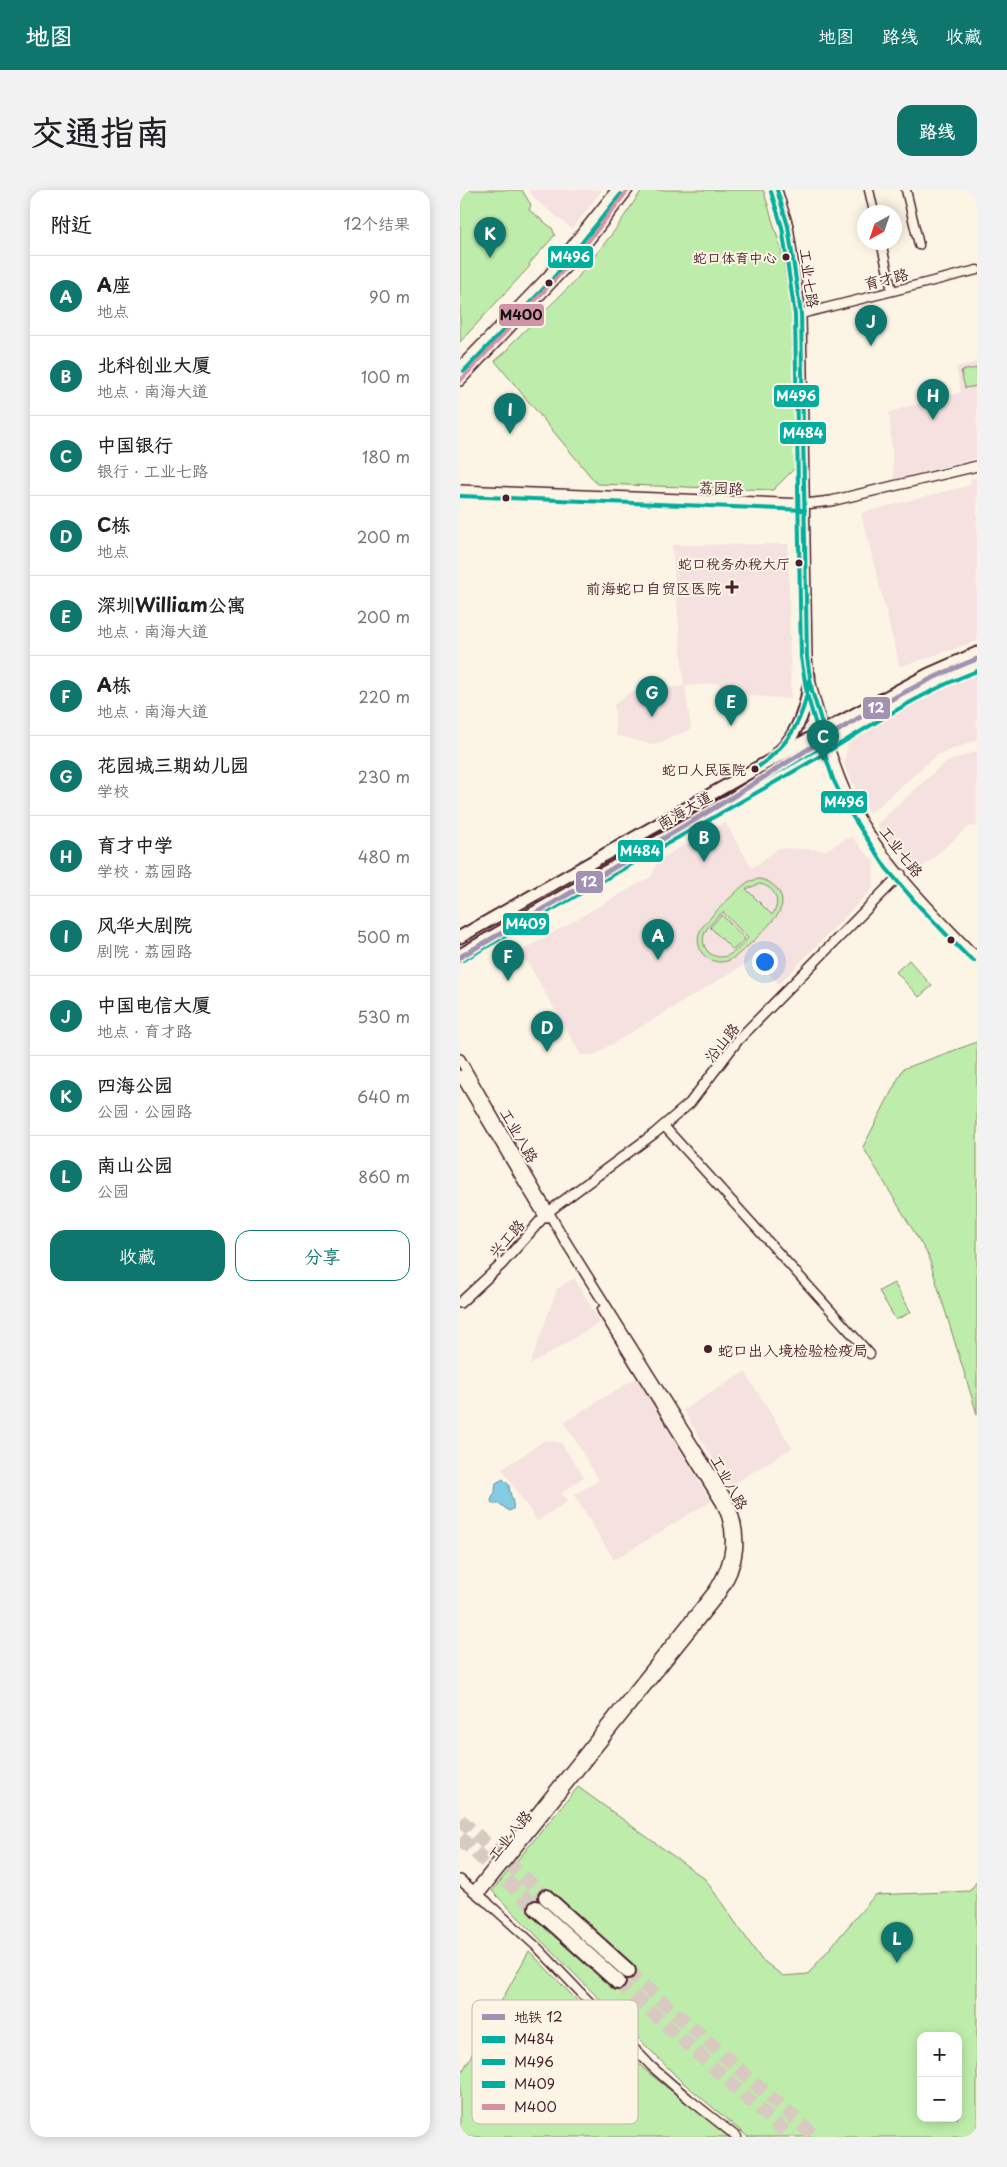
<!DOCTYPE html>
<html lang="zh">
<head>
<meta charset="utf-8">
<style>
	body { margin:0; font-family:"Playpen Sans","LXGW WenKai TC",sans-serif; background:#f2f2f2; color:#202124 }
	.controls { position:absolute; right:15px; bottom:15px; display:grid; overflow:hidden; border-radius:10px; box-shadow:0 2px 12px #0003 }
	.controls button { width:45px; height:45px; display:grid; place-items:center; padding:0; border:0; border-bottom:1px solid #e0e0e0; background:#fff; color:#202124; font:25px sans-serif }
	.compass { position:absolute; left:397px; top:15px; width:45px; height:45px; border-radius:50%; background:#fff; box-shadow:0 2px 12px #0003; rotate:220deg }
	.you { position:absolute; left:304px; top:771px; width:18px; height:18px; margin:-12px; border:4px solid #fff; border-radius:50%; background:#1a73e8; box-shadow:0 0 0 8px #1a73e833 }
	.badge { display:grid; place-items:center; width:32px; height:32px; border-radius:50%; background:#0f766e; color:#fff; font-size:16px; font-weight:700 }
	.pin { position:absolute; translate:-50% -41px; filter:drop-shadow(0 1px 2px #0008) }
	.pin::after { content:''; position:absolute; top:26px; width:18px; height:15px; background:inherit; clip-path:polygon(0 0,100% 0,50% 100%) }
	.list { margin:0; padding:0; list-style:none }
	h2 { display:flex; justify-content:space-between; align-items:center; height:65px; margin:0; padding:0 20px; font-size:21px }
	h2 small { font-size:16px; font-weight:400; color:#757577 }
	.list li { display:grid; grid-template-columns:32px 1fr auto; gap:15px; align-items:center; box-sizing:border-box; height:80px; padding:0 20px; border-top:1px solid #e0e0e0 }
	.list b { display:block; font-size:19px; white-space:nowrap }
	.list p { margin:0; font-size:16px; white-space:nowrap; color:#757577 }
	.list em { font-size:16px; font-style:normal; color:#757577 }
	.actions { display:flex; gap:10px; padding:15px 20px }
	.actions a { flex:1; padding:11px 0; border:1px solid #0f766e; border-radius:15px; text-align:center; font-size:18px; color:#0f766e }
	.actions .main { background:#0f766e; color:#fff }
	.map { position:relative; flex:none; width:517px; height:1947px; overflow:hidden; border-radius:15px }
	header { display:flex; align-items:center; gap:30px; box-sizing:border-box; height:70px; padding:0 25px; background:#0f766e; color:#fff }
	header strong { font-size:24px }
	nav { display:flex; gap:28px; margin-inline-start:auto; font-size:18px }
	.intro { display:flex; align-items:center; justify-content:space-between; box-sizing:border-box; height:120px; padding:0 30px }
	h1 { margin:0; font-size:35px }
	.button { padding:12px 22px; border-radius:15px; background:#0f766e; color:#fff; font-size:18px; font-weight:700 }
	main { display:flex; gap:30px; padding:0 30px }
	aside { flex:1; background:#fff; border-radius:15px; box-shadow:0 2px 12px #0003 }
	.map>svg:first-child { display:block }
</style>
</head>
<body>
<header>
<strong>地图</strong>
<nav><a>地图</a><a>路线</a><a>收藏</a></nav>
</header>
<div class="intro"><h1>交通指南</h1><a class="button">路线</a></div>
<main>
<aside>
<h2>附近<small>12个结果</small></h2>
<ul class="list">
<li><span class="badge">A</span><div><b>A座</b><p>地点</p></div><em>90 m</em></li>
<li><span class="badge">B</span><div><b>北科创业大厦</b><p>地点 · 南海大道</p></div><em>100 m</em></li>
<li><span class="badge">C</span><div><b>中国银行</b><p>银行 · 工业七路</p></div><em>180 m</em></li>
<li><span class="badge">D</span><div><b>C栋</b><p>地点</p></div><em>200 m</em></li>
<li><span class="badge">E</span><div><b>深圳William公寓</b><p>地点 · 南海大道</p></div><em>200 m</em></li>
<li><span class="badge">F</span><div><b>A栋</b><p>地点 · 南海大道</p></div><em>220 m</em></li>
<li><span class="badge">G</span><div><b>花园城三期幼儿园</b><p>学校</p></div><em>230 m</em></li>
<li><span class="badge">H</span><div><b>育才中学</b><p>学校 · 荔园路</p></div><em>480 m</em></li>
<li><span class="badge">I</span><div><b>风华大剧院</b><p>剧院 · 荔园路</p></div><em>500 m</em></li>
<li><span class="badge">J</span><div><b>中国电信大厦</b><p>地点 · 育才路</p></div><em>530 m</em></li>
<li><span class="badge">K</span><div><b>四海公园</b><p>公园 · 公园路</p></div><em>640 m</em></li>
<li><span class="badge">L</span><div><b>南山公园</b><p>公园</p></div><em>860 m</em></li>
</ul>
<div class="actions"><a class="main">收藏</a><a>分享</a></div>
</aside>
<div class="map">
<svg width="517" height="1947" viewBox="0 0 517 1947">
	<rect width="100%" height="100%" fill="#fcf5e5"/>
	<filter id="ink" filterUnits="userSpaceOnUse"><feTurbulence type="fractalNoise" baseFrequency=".02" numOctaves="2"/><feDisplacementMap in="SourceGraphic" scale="10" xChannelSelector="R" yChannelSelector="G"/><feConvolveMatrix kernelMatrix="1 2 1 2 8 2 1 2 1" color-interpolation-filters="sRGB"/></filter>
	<g filter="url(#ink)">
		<path fill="#f5e1df" d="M 68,0 L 142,0 L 112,39 L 76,10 Z
			M 517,172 L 517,268 L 434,289 L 429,222 L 501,202 L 496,177 Z
			M 517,287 L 517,451 L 440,477 L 401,323 L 511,295 L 510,289 Z
			M 328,354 L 331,509 L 260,503 L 260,493 L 225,496 L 231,539 L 194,555 L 156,545 L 154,515 L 170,502 L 224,496 L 212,355 Z
			M 517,484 L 517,550 L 477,565 L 409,624 L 384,575 L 388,552 L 476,500 Z
			M 517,561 L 517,636 L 508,637 L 457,682 L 416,635 L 484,573 Z
			M 265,632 L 292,678 L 319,658 L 366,660 L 391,646 L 414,672 L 413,698 L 319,794 L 294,769 L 134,865 L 121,865 L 61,761 L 192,686 L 198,670 Z
			M 114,1088 L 140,1132 L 70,1175 L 97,1099 Z
			M 285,1182 L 332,1258 L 270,1296 L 223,1220 Z
			M 176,1188 L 251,1311 L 154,1370 L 114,1305 L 139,1290 L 104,1232 Z
			M 85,1250 L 101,1253 L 124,1287 L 101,1303 L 107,1312 L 77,1331 L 42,1279 Z"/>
		<path fill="#beedab" stroke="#84866b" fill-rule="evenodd" d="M 0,0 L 62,0 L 71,15 L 69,20 L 92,38 L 95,45 L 69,74 L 70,76 L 0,152 Z
			M 182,0 L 303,0 L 304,2 L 321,59 L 332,124 L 335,278 L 313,300 L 137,294 L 35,171 L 49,159 L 50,155 L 115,91 L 155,40 Z
			M 517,178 L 517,196 L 505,198 L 501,181 Z
			M 299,689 C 315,691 328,707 319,722 C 314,732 283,762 273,768 C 269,771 264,772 259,772 C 252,771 246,768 242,763 C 238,756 237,748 240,741 C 243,733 280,697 288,692 C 292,690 295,690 299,689 ZM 299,694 C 315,696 322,712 312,725 L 286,699 ZM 263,722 L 288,748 C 277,760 264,775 248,762 C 235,746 251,733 263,722 Z
			M 262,725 L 285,749 L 273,760 L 250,737 Z
			M 449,770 L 472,796 L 459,807 L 436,782 Z
			M 517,852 L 517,1224 L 468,1065 L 403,957 L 443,879 Z
			M 434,1093 L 451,1122 L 436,1130 L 419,1101 Z
			M 118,1597 L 245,1689 L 301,1769 L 323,1786 L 348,1784 L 415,1705 L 510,1701 L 517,1691 L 517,1947 L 288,1947 L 220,1890 L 32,1701 ZM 89,1699 L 176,1777 L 157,1799 L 71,1720 ZM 461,1846 L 498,1846 L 498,1928 L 461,1928 Z
			M 69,1761 L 184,1879 L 269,1947 L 0,1947 L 0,1886 Z"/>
		<path fill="#83cde4" stroke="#6c879a" d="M 43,1289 L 49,1295 C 49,1303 55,1314 53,1319 L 49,1321 L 40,1314 L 32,1314 L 31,1310 L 35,1302 L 36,1293 Z"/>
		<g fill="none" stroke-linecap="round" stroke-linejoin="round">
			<path stroke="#d8cac0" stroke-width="14" stroke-dasharray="14 7" stroke-linecap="butt" d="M 0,1630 L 86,1707
				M 0,1648 L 76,1718
				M 168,1781 L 356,1947
				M 158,1792 L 331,1947"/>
			<g stroke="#4a1f2b" stroke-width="11">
				<path id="minor" d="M 409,0 L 414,22
					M 446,0 L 459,55
					M 421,52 L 432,101
					M 341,124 L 517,80
					M 204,936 L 410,1164
					M 27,1712 L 78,1758 L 192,1877 L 229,1909 L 277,1947"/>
			</g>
			<g stroke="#4a1f2b" stroke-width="12">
				<path id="tertiary" d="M 317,0 L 328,36 L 341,124 L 347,467 C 349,491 356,514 363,537 C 371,564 379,590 392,615 C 421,670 468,718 511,762 L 517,765
					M 0,177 L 87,87 L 156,0
					M 0,191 L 117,66 L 168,0
					M 0,300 L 345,314 L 371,311 L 517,276
					M 0,869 L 104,1049 L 267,1309 C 284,1344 281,1374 259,1406 L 19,1705
					M 0,885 L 85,1028
					M 0,1113 L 42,1074 L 88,1022 L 195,943 L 230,913 L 278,850 L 441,684
					M 0,1690 L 27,1712
					M 14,1701 L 253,1401 C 272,1373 277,1344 261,1313 L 142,1120"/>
			</g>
			<g stroke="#4a1f2b" stroke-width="15">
				<path id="primary" d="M 318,563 C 338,544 349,513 349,485
					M 0,747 L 334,557 L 469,484 L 517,463
					M 0,765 L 353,563 C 405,530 459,494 517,474"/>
			</g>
			<g stroke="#4a1f2b" stroke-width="18">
				<path id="motorway" d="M 86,1707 L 168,1781
					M 76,1718 L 158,1792"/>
			</g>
			<use href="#minor" stroke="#fcf5e5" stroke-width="8"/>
			<use href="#tertiary" stroke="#fcf5e5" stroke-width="9"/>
			<use href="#primary" stroke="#fcf5e5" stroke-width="11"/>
			<use href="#motorway" stroke="#fcf5e5" stroke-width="14"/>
			<g stroke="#fcf5e5" stroke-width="8">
				<path id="bus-1" d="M 295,579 C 328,557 345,529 349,490
					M 0,765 L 368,553 L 352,501 L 347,467 L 341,124 L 328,36 L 317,0"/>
			</g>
			<g stroke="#fcf5e5" stroke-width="8">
				<path id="bus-2" d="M 311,2 L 322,37 L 335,125 L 341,467 L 347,504 L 360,549 L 373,589 L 387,618 L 426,678 L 458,715 L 507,766 L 514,771
					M 4,181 L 91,91 L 161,4
					M 0,306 L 345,320"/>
			</g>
			<g stroke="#fcf5e5" stroke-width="8">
				<path id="bus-3" d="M 3,770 C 115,707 226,643 338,579 C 398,545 453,505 517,481"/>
			</g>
			<g stroke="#fcf5e5" stroke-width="8">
				<path id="bus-4" d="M 0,191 L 117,66 L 168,0"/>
			</g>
			<use href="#bus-1" stroke="#01ad9c" stroke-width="4"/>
			<use href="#bus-2" stroke="#01ad9c" stroke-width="4"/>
			<use href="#bus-3" stroke="#01ad9c" stroke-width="4"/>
			<use href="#bus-4" stroke="#d294a4" stroke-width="4"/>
			<g stroke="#fcf5e5" stroke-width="9">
				<path id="metro-1" d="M 0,767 C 92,714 184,661 274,606 C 353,557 429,503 517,469"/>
			</g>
			<use href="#metro-1" stroke="#a192b2" stroke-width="5"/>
		</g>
	</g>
	<g fill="#4a1f2b" stroke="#fcf5e5" stroke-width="2">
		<circle cx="326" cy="67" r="4.5"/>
		<circle cx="89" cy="93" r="4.5"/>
		<circle cx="46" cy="308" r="4.5"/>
		<circle cx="339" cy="373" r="4.5"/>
		<path d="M269.5 389.5h5v5h5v5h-5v5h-5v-5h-5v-5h5z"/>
		<circle cx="295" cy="579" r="4.5"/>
		<circle cx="491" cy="750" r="4.5"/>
		<circle cx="248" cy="1159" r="5"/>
	</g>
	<g text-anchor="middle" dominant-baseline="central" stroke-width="4" stroke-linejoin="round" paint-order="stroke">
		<g font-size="14" fill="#4a1f2b" stroke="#fcf5e5" text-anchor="end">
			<text x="317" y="67">蛇口体育中心</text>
			<text x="330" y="373">蛇口税务办税大厅</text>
			<text x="286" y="579">蛇口人民医院</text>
		</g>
		<g font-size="15" fill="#4a1f2b" stroke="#fcf5e5">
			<text transform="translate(350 88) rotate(82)">工业七路</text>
			<text transform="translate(426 88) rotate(-14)">育才路</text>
			<text transform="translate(261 297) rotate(2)">荔园路</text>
			<text transform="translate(224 619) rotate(-30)">南海大道</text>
			<text transform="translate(442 661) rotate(52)">工业七路</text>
			<text transform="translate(261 852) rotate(-51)">沿山路</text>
			<text transform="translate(60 945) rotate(60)">工业八路</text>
			<text transform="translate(46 1048) rotate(-48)">兴工路</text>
			<text transform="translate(270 1292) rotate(61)">工业八路</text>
			<text transform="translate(49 1645) rotate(-51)">工业八路</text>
		</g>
		<g font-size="15" fill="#4a1f2b" stroke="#fcf5e5" text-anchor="end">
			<text x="261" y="397">前海蛇口自贸区医院</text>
			<text x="258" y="1159" text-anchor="start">蛇口出入境检验检疫局</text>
		</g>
	</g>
	<rect x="12" y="1810" width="166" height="124" rx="8" fill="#fcf5e5" stroke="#c7b5ad" stroke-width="1"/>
	<rect x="22" y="1824" width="23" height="6" fill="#a192b2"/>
	<rect x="22" y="1846" width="23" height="7" fill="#01ad9c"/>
	<rect x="22" y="1869" width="23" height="6" fill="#01ad9c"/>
	<rect x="22" y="1891" width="23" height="7" fill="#01ad9c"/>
	<rect x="22" y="1914" width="23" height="6" fill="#d294a4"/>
	<g font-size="14" fill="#4a1f2b">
		<text x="54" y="1832">地铁 12</text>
		<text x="54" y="1854">M484</text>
		<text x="54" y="1877">M496</text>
		<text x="54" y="1899">M409</text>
		<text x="54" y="1922">M400</text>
	</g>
	<g stroke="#fcf5e5" stroke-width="2">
		<rect x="87" y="55" width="47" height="24" rx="5" fill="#01ad9c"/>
		<rect x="38" y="113" width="47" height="24" rx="5" fill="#d294a4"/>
		<rect x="313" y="194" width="47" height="24" rx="5" fill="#01ad9c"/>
		<rect x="319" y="231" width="48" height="24" rx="5" fill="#01ad9c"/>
		<rect x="402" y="506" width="29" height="24" rx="5" fill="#a192b2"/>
		<rect x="360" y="600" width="48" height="24" rx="5" fill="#01ad9c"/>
		<rect x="157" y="649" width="47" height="24" rx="5" fill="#01ad9c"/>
		<rect x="115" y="680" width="29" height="24" rx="5" fill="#a192b2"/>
		<rect x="42" y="722" width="48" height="24" rx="5" fill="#01ad9c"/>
	</g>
	<g font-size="14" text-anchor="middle" font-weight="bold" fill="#fff">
		<text x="110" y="72">M496</text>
		<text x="336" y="211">M496</text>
		<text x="343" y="248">M484</text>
		<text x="416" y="523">12</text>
		<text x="384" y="617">M496</text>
		<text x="180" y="666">M484</text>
		<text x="129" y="697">12</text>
		<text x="66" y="739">M409</text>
	</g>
	<g font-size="14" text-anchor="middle" font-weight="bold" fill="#111">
		<text x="61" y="130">M400</text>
	</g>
</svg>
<div class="controls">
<button>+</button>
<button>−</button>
</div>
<svg class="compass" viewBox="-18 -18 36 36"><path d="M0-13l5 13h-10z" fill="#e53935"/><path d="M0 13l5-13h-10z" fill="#757577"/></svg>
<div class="you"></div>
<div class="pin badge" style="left:198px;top:770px">A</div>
<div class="pin badge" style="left:244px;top:672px">B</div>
<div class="pin badge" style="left:363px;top:571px">C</div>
<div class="pin badge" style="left:87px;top:862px">D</div>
<div class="pin badge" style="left:271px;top:536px">E</div>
<div class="pin badge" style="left:48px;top:791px">F</div>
<div class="pin badge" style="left:192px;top:527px">G</div>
<div class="pin badge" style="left:473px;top:230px">H</div>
<div class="pin badge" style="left:50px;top:244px">I</div>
<div class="pin badge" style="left:411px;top:156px">J</div>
<div class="pin badge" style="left:30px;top:68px">K</div>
<div class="pin badge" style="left:437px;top:1773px">L</div>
</div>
</main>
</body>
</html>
